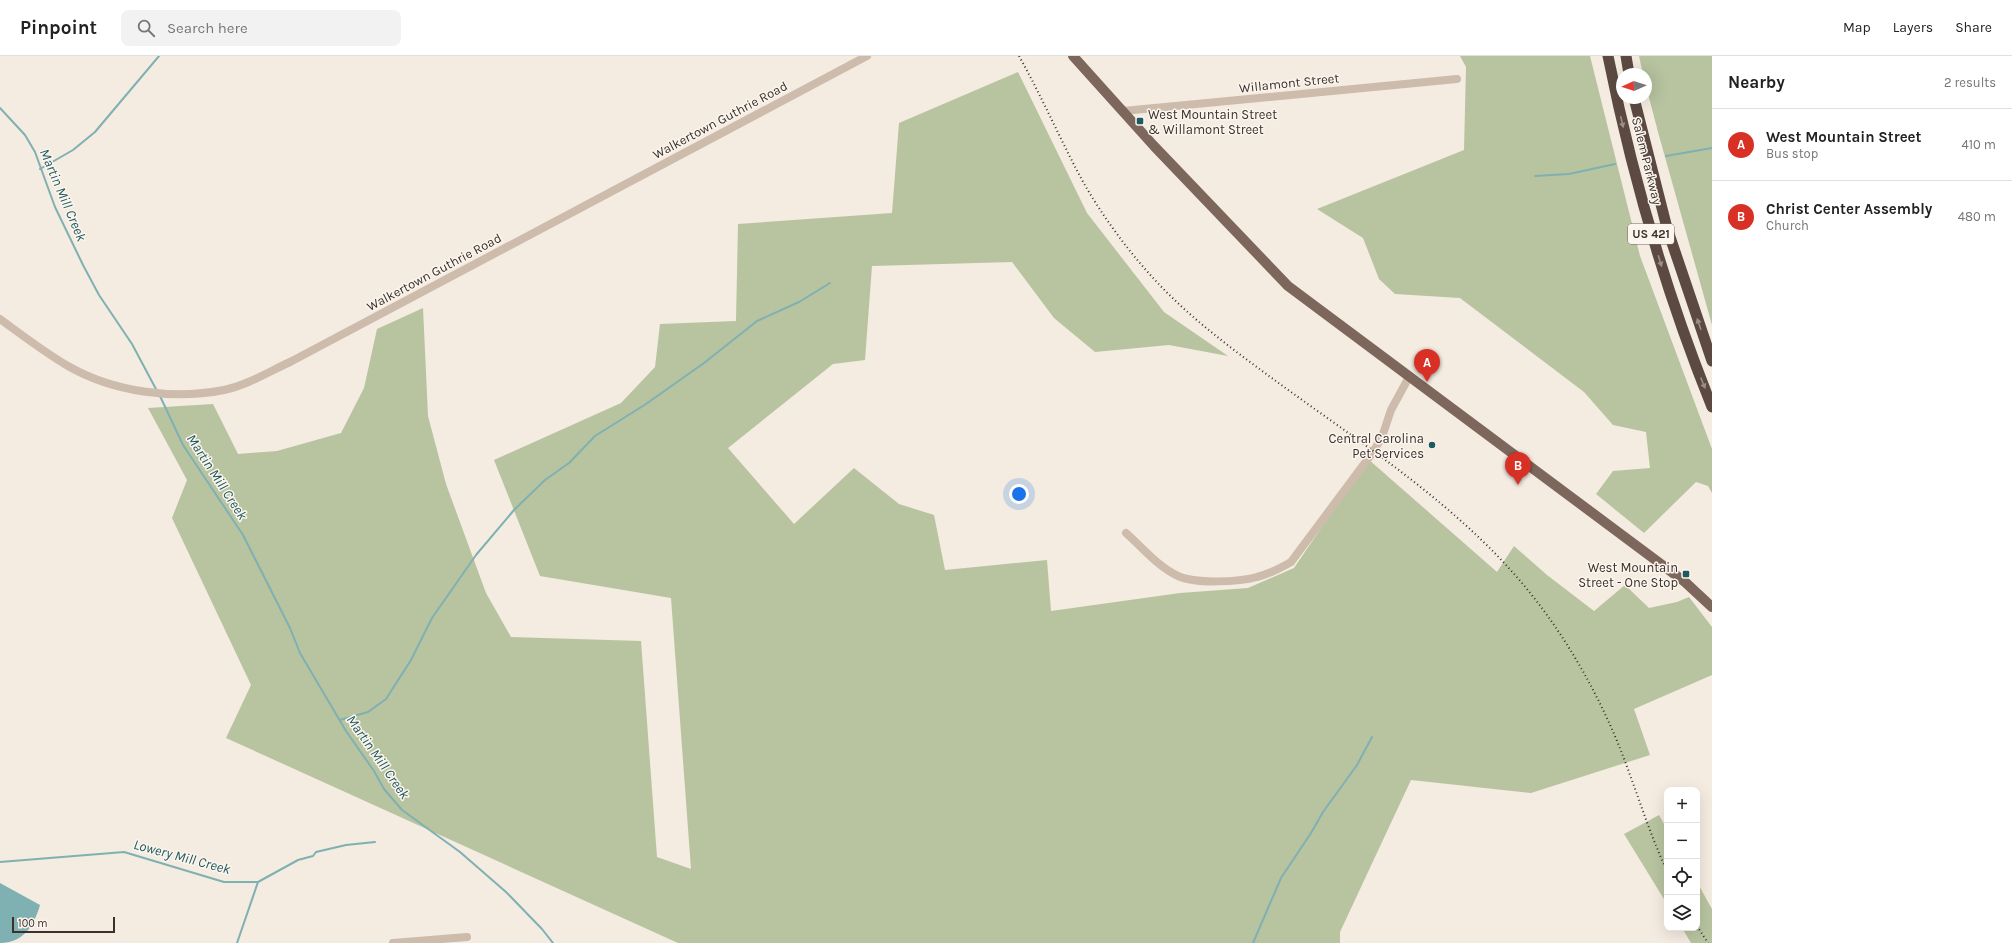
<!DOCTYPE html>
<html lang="en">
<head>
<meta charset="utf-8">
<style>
	body { margin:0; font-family:Karla,sans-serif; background:#f2f2f2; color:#222 }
	.controls { position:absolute; right:12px; bottom:12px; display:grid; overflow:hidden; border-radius:8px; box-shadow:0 4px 16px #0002 }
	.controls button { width:36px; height:36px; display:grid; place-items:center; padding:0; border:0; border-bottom:1px solid #e0e0e0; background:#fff; color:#222; font:20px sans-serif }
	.compass { position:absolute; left:1616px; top:12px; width:36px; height:36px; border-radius:50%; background:#fff; box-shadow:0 4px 16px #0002; rotate:267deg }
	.scale { position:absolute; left:12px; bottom:10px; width:103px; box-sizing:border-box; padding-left:4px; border:2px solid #3b302b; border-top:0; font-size:11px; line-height:14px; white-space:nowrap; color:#3b302b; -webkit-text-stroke:3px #fbf5ee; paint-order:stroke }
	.you { position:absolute; left:1019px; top:438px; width:14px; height:14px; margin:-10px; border:3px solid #fff; border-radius:50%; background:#1a73e8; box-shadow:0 0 0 6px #1a73e833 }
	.badge { display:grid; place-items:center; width:26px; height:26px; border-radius:50%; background:#d93025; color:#fff; font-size:13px; font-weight:700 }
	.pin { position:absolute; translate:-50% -33px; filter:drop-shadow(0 1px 2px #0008) }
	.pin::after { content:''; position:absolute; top:21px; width:14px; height:12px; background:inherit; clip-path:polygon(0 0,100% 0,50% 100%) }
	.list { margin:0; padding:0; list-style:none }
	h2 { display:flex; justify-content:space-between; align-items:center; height:52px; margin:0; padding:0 16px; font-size:17px }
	h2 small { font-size:13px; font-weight:400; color:#767676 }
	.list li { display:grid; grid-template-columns:26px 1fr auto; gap:12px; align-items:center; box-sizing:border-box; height:72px; padding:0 16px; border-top:1px solid #e0e0e0 }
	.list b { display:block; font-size:15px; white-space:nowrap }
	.list p { margin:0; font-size:13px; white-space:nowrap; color:#767676 }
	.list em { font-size:13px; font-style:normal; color:#767676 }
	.icon { flex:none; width:22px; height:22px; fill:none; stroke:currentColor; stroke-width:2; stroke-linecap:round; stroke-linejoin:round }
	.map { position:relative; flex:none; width:1712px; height:887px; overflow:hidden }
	header { display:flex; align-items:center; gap:24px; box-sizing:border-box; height:56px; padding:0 20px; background:#fff; border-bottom:1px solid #e0e0e0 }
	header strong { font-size:19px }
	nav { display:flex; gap:22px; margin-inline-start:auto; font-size:14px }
	.search { width:280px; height:36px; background:#f2f2f2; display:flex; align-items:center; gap:10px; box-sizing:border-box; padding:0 14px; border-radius:8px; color:#767676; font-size:15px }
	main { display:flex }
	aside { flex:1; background:#fff }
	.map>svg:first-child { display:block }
</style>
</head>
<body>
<header>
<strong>Pinpoint</strong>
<div class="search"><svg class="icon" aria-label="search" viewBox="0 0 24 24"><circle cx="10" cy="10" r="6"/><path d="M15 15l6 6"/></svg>Search here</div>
<nav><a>Map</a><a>Layers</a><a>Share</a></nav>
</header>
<main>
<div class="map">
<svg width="1712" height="887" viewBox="0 0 1712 887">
	<rect width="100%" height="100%" fill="#f4ebe1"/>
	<path fill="#b8c4a0" d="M 1460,0 L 1590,0 L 1640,200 L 1712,393 L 1712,437 L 1708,430 L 1696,426 L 1644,477 L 1596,438 L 1613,415 L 1650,412 L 1646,376 L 1613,369 L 1584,336 L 1460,242 L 1395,238 L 1379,223 L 1363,182 L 1317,153 L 1464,94 L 1466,11 Z
		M 1639,0 L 1712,0 L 1712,269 L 1658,76 L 1646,30 L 1646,18 L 1643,18 Z
		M 1018,16 L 1087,157 L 1164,256 L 1228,300 L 1169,289 L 1095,296 L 1054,262 L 1012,206 L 872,210 L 865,304 L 833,308 L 728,392 L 794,468 L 854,412 L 899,448 L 934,459 L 945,514 L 1047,504 L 1051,555 L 1180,537 L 1248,532 L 1294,512 L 1368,403 L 1497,516 L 1514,490 L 1547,519 L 1594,555 L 1625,529 L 1649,552 L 1677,546 L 1689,541 L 1712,571 L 1712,619 L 1634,653 L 1650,699 L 1531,737 L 1411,724 L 1340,876 L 1340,887 L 678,887 L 226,682 L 251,629 L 172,462 L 187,424 L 148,352 L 213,348 L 238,398 L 277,395 L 341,377 L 364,332 L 377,273 L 423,252 L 428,360 L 446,428 L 486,537 L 511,581 L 641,585 L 657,801 L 691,813 L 671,542 L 540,520 L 494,404 L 621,347 L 655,311 L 660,268 L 736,265 L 738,168 L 892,157 L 899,67 Z
		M 1659,759 L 1667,773 L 1667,848 L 1624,778 Z
		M 1697,826 L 1712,853 L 1712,887 L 1691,887 L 1682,872 L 1697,872 Z"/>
	<path fill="#7fb0b2" d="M 0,827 L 40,849 C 34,870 23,887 0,887 Z"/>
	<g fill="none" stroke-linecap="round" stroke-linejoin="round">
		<path stroke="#7fb0b2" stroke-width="2" d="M 0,52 L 25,79 L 35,96 L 55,151 L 83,209 L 99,239 L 132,288 L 157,335
			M 1666,100 L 1712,92
			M 40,113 L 73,94 L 95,76 L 159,0
			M 1535,120 L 1569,118 L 1615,108
			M 160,340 L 183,389 L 243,479 L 290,572 L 300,597 L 346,675 L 374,715 L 384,733 L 402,754 L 460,796 L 506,836 L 542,873 L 553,887
			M 340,664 L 368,656 L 386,643 L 411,604 L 432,562 L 476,499 L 514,454 L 545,424 L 569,407 L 595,380 L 646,348 L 704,307 L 757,265 L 799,246 L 830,227
			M 0,806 L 124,796 L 224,826 L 258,826 L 298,804 L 313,800 L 316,796 L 346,789 L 375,786
			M 237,887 L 258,826
			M 1253,887 L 1281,822 L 1311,777 L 1323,756 L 1357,709 L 1372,681"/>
		<path stroke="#cdbbac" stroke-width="8" d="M 1123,55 L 1457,23
			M 0,263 C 22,279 44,296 68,310 C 113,336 173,344 224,334 C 248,329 270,315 292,305 L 867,0
			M 1126,477 C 1142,491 1158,511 1178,520 C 1195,528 1239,526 1257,521 C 1270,518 1280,512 1291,506 L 1373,396 L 1382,381 L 1391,354 L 1409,321
			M 393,887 L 467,881"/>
		<path stroke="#7d675c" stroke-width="10" d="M 1073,0 L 1154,90 L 1288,230 L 1685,526 L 1712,551"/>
		<path stroke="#5c4a42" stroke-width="11" d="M 1608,0 C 1632,120 1666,237 1712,351
			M 1626,0 L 1629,18
			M 1634,42 L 1667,172 L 1712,305"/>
		<path stroke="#3b302b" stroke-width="2" stroke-dasharray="1 3" stroke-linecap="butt" d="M 1019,0 C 1042,41 1060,83 1082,124 C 1108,170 1142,214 1181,250 C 1208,275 1239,298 1269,320 C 1360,387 1460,449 1531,538 C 1563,578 1590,624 1611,671 C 1632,718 1645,768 1667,815
			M 1697,870 L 1708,887"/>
	</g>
	<defs><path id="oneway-solid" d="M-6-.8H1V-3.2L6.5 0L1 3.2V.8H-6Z"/></defs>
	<g fill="#9c8e87">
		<use href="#oneway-solid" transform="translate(1622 66) rotate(77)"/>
		<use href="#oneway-solid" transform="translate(1660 205) rotate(73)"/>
		<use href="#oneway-solid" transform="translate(1699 268) rotate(-109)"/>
		<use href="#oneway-solid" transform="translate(1703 327) rotate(68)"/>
	</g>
	<g fill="#1f5a5e" stroke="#fbf5ee" stroke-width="1.5">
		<rect x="1136" y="61" width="8" height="8" rx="2"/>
		<circle cx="1432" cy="389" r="4"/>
		<rect x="1682" y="514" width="8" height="8" rx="2"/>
	</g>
	<g text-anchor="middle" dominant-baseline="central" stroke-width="3" stroke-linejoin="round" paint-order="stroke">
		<rect fill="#fbf5ee" stroke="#756b66" stroke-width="1" x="1628" y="168" width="46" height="20" rx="3"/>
		<g font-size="12" font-weight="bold" fill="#3b302b">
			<text x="1651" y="178">US 421</text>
		</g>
		<g font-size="13" fill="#3b302b" stroke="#fbf5ee">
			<text transform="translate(1289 27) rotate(-6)">Willamont Street</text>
			<text transform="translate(720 64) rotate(-28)">Walkertown Guthrie Road</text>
			<text transform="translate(1647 105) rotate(76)">Salem Parkway</text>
			<text transform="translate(434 216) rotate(-28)">Walkertown Guthrie Road</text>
		</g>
		<g font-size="13" fill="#3b302b" stroke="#fbf5ee" text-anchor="end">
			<text x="1148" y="58" text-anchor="start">West Mountain Street<tspan x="1148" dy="15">&amp; Willamont Street</tspan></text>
			<text x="1424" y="382">Central Carolina<tspan x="1424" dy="15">Pet Services</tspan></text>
			<text x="1678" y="511">West Mountain<tspan x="1678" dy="15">Street - One Stop</tspan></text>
		</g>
		<g font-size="14" font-style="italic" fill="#1f5a5e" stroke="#fbf5ee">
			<text transform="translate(63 139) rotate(67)">Martin Mill Creek</text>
			<text transform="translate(217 421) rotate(57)">Martin Mill Creek</text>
			<text transform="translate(378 701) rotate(55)">Martin Mill Creek</text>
			<text transform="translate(182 801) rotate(15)">Lowery Mill Creek</text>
		</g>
	</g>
</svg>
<div class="controls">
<button>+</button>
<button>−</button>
<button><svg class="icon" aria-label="locate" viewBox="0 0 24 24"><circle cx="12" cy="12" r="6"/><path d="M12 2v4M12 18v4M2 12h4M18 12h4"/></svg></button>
<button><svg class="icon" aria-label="layers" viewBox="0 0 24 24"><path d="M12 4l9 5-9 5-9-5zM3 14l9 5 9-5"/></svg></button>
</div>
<svg class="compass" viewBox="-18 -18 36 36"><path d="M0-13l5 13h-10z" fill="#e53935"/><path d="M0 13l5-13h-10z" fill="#767676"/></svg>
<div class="scale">100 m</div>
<div class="you"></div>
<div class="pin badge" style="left:1427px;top:326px">A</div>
<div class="pin badge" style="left:1518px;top:429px">B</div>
</div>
<aside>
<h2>Nearby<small>2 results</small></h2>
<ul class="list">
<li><span class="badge">A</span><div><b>West Mountain Street</b><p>Bus stop</p></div><em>410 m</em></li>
<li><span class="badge">B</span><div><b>Christ Center Assembly</b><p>Church</p></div><em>480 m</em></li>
</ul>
</aside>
</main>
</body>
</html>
